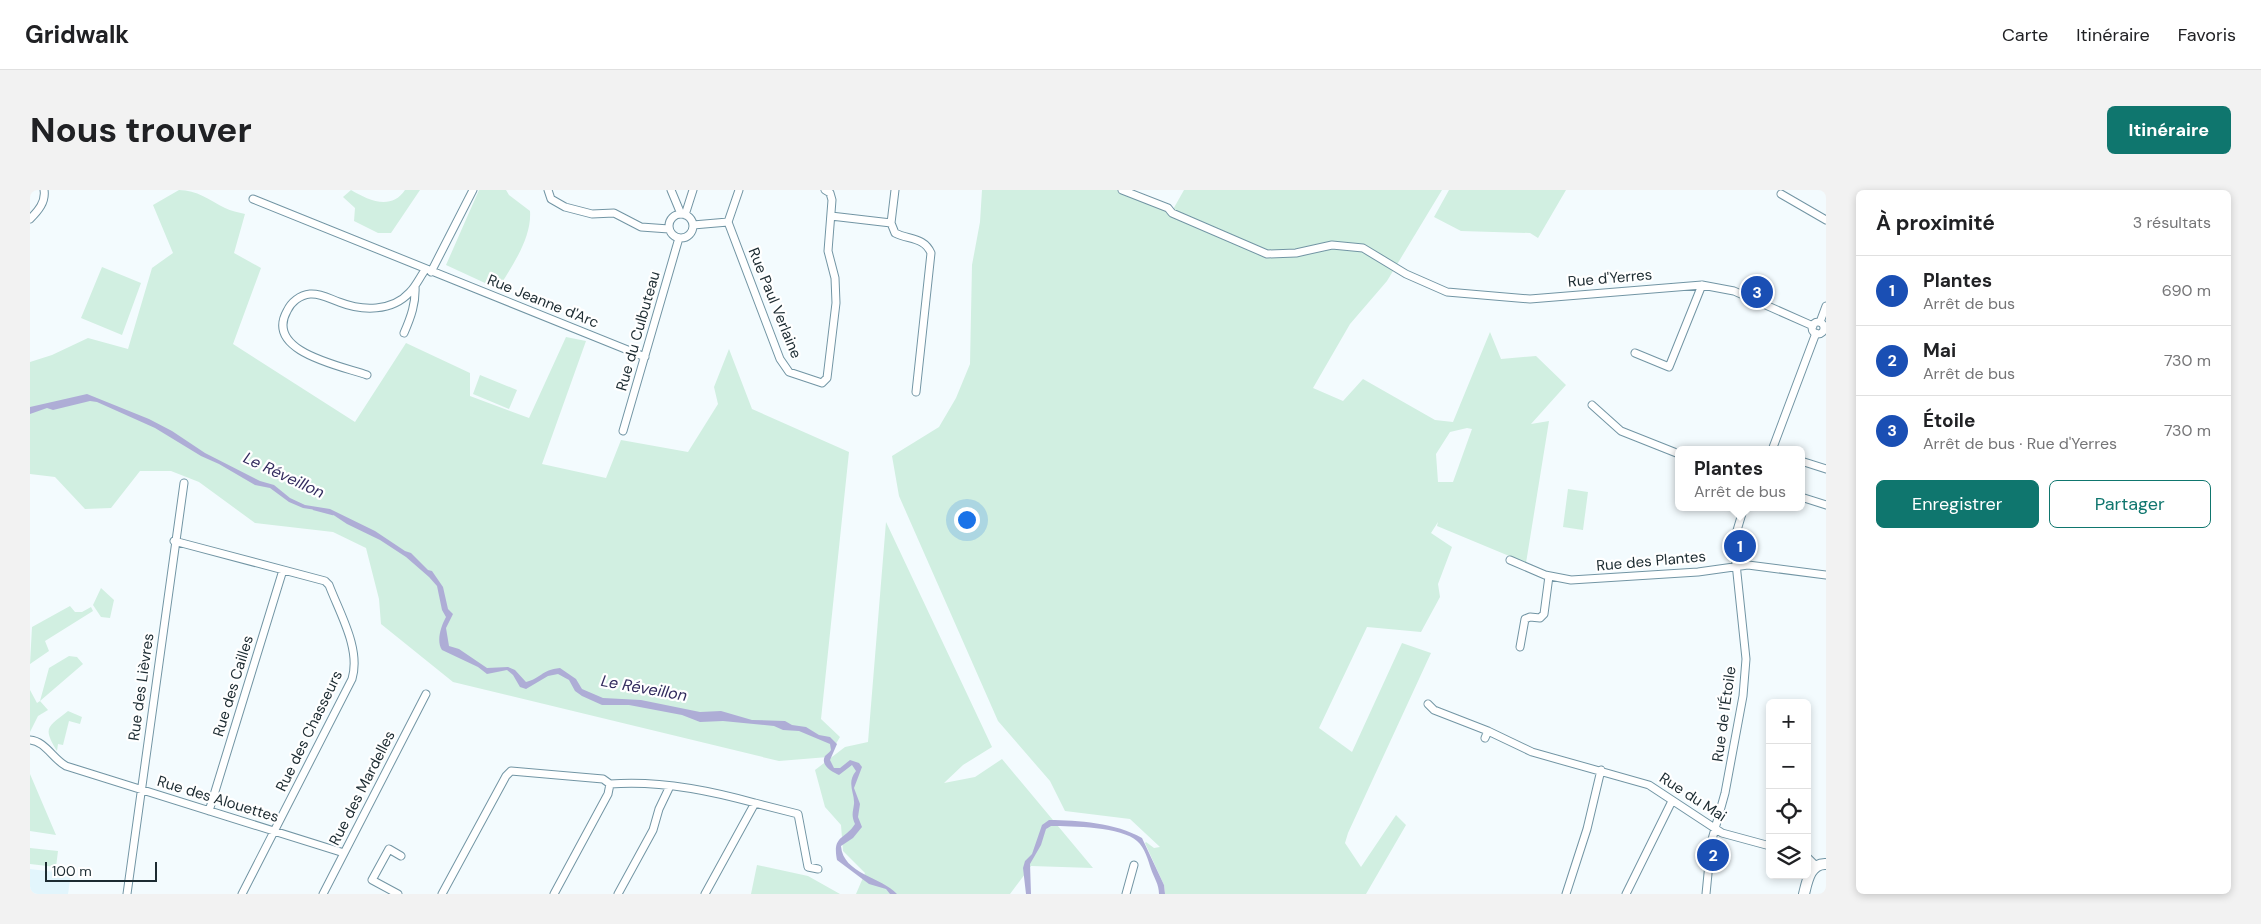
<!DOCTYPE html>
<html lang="fr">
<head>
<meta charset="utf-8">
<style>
	body { margin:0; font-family:"DM Sans",sans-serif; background:#f2f2f2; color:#202124 }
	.controls { position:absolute; right:15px; bottom:15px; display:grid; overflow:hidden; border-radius:8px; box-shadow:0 2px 8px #0003 }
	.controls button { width:45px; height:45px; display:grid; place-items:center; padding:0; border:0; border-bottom:1px solid #e0e0e0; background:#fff; color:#202124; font:25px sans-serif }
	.scale { position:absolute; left:15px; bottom:12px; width:112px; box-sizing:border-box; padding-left:5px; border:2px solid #1c2b31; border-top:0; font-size:14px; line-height:18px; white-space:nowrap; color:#1c2b31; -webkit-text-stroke:4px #fff; paint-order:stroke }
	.you { position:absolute; left:936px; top:329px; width:18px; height:18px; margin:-12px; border:4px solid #fff; border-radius:50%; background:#1a73e8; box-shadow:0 0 0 8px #1a73e833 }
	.badge { display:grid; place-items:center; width:32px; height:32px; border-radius:50%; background:#0f766e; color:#fff; font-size:16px; font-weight:700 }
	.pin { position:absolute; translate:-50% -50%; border:2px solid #fff; box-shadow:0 1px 5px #0006 }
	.popup { position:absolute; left:1645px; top:256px; width:130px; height:65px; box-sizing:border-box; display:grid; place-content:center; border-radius:8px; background:#fff; filter:drop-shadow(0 1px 4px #0005); font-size:16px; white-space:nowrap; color:#757577 }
	.popup b { font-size:19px; color:#202124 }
	.popup::after { content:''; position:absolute; left:50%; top:100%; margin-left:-10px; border:10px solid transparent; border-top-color:#fff }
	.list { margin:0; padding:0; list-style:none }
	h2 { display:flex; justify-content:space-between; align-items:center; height:65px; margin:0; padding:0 20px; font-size:21px }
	h2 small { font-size:16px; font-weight:400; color:#757577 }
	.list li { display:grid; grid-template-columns:32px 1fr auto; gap:15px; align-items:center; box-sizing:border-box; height:70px; padding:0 20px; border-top:1px solid #e0e0e0 }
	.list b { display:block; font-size:19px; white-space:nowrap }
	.list p { margin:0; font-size:16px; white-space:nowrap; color:#757577 }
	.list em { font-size:16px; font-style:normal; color:#757577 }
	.actions { display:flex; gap:10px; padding:15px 20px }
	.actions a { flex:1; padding:11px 0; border:1px solid #0f766e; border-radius:8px; text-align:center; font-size:18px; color:#0f766e }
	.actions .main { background:#0f766e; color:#fff }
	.icon { flex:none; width:28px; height:28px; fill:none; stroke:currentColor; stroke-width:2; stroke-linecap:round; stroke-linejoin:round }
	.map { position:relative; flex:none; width:1796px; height:704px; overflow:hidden; border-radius:8px }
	header { display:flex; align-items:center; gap:30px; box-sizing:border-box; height:70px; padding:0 25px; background:#fff; border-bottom:1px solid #e0e0e0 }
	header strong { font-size:24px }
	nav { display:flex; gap:28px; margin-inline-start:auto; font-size:18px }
	.intro { display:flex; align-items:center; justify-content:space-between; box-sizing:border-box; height:120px; padding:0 30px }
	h1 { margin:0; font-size:35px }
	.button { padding:12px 22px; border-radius:8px; background:#0f766e; color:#fff; font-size:18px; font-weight:700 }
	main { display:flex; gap:30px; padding:0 30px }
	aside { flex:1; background:#fff; border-radius:8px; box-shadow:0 2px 8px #0003 }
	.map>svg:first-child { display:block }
</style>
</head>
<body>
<header>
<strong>Gridwalk</strong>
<nav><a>Carte</a><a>Itinéraire</a><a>Favoris</a></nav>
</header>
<div class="intro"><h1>Nous trouver</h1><a class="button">Itinéraire</a></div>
<main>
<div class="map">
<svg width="1796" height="704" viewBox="0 0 1796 704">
	<rect width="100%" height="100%" fill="#f3fbfe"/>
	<path fill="#e2f5fc" d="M 0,679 L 41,684 L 38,704 L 0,704 Z"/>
	<path fill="#d1efe1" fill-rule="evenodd" d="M 149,0 C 167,0 179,10 195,18 C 201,21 208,22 215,24 L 204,63 L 231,78 L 203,154 L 325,232 L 376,153 L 440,183 L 440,206 L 499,228 L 536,147 L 556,151 L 512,274 L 576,288 L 591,250 L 658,262 L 688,214 L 684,197 L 699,159 L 722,219 L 819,262 L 791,529 L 810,547 L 798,567 L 749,571 L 423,492 L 351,434 L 349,409 L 336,358 L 303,342 L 225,333 L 169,292 L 141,281 L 110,281 L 81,318 L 55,319 L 25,287 L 0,284 L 0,172 L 22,165 L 58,148 L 98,159 L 122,78 L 143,63 L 123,15 Z
		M 321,0 C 338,10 361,21 375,0 L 390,0 L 361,43 L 348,43 L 324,31 L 325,18 L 313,7 Z
		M 449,0 L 476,0 L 479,5 L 500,21 C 502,48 482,76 468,99 L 416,75 Z
		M 952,0 L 1087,0 L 1141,23 L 1154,0 L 1412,0 L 1357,91 L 1320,134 L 1283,198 L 1313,211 L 1333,189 L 1405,230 L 1423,232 L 1460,142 L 1471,169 L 1506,166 L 1536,195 L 1501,234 L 1519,231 L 1496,373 L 1407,336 L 1408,332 L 1401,343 L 1422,357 L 1408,394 L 1410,407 L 1391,442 L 1337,437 L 1289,538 L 1322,562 L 1372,453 L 1401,463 L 1318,643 L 1315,653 L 1331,677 L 1366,625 L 1376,635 L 1336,704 L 1135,704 L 1134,695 L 1115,653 L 1116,652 L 1124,658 L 1130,657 L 1100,629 L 1035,621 L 1020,591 L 968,531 L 869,306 L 862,266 L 909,237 L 926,208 L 940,174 L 942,75 L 950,32 ZM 1437,238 L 1442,239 L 1423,292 L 1408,292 L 1406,264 L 1420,242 Z
		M 1419,0 L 1536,0 L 1508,48 L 1500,43 L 1431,41 L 1404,27 Z
		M 72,77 L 111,93 L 92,145 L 51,128 Z
		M 450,185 L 487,200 L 479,219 L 443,204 Z
		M 1538,299 L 1558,302 L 1553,340 L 1533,337 Z
		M 856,332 L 962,557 L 933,575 L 914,593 L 945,587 L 972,569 L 1063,678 L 1001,676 L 980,704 L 826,704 L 835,683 L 813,661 L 811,635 L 795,617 L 785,580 L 815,557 L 838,552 Z
		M 71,398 L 84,410 L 80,428 L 71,427 L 63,415 Z
		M 40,416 L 45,422 L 52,422 L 61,417 L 63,421 L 15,451 L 19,461 L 0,474 L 2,437 Z
		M 39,466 L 47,467 L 53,474 L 10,511 L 18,520 L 8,526 L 0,542 L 0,500 L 7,513 L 10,511 L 19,478 Z
		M 38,521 L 52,527 L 50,534 L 39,531 L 33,555 L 28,554 L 27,561 C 12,537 18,537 38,521 Z
		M 0,584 L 26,645 L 0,641 Z
		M 0,658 L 28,661 L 26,677 L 0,674 Z
		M 727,675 L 778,686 L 810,704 L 721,704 Z"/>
	<path fill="#aeadd6" d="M 57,204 L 119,229 L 142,241 L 175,263 L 230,291 L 244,295 L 260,308 L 275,315 L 300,319 L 345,341 L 375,361 L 381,363 L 398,380 L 402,381 L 413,397 L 418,419 L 423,424 L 416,438 L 419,456 L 429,459 L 457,478 L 478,477 L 485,480 L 496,492 C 510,489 511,480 530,478 L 546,489 L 552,499 L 573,508 L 611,510 L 670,522 L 691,521 L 722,530 L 755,531 L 762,535 L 776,537 L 789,545 L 800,547 L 807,554 L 800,570 L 804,578 L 810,578 L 820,570 L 829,573 L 832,577 L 824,598 L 830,614 L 828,627 L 832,637 L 823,648 L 811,656 C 813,684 852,687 867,704 L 860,704 L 856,699 L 839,694 L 807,670 C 802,645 815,650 825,634 C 821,625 823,622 824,614 C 825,603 816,593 826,581 L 822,575 L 809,585 C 802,582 790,575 795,566 C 797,564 800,562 801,560 L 800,554 L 769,541 L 753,540 L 744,536 L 693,531 L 670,532 L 652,525 L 599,515 L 572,515 L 552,506 L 545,501 L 539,490 L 528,484 L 518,486 L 496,499 L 490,497 L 483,485 L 477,480 L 457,484 L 448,477 L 412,460 C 406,451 411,436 416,427 L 412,420 L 407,396 L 399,387 L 376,367 L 350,350 L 317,334 L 299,322 L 273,318 L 259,312 L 240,298 L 225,295 L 189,274 L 171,266 L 125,238 L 67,212 L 60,211 L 23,220 L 17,218 L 0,224 L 0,217 Z
		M 1019,630 C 1048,630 1086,633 1112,648 L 1134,695 L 1135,704 L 1129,704 C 1129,694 1124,688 1121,679 C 1118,670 1115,658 1107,651 C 1092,637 1042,636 1021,636 L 1016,639 L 1011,655 L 1000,674 L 1001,704 L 996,704 L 993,678 L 995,671 L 1002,664 L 1012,635 Z"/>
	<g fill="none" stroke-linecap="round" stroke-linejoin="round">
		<path stroke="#aeadd6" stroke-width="2.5" d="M 284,319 L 303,324"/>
		<g stroke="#7295a4" stroke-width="9">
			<path id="street" d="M 518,0 L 521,9 L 535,17 L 562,24 L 584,23 L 611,37 L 639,39
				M 641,0 L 651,24
				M 709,0 L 698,32 L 750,169 L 759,182 L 792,193 L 797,188 L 806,113 L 805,88 L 798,61 L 802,10 L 800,3 L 795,0
				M 865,0 L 861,33 L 865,43 C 879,50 894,47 901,63 L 886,202
				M 1092,0 L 1138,18 L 1142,23 L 1237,64 L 1266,63 L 1302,55 L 1333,58 L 1376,84 L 1417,102 L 1500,109 L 1672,95 L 1704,101 L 1783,136
				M 1751,4 L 1796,30
				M 223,9 L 615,167
				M639 36a12 12 0 1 1 24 0a12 12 0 1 1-24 0Z
				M 655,25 L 663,0
				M 801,26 L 861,33
				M 0,29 C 8,21 16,12 14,0
				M 663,35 L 698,32
				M 401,82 L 443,0
				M 1790,132 L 1796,116
				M1782 138a6 6 0 1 1 12 0a6 6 0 1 1-12 0Z
				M 374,143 C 381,127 386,113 385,96
				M 1605,163 L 1639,177 L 1672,95
				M 337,185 C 312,176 234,162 257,121 C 261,112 270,105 280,104 C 291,103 300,109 309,112 C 332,121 362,122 380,102 C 386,96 390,87 395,80
				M 1562,215 L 1591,241 L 1649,264
				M 593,241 L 649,48
				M 1742,260 L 1786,143
				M 1771,271 L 1796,279
				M 1771,307 L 1796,315
				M 144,351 L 295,391 L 299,395 C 310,424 331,459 322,489 L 212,704
				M 1480,370 L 1515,385 L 1541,390 L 1668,382 L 1718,375 L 1796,385
				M 1490,457 L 1495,429 L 1500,427 L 1510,428 L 1514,424 L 1519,386
				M 1398,514 L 1404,520 L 1458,541 L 1502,562 L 1619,595 L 1692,643 L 1740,656
				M 1455,548 L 1458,541
				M 0,550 C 15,551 23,569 36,576 L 314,663
				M 580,594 C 628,590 679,600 725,613
				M 179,621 L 253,380
				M 1777,667 L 1787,677
				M 97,704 L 154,293
				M 293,704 L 396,504
				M 368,704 L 342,690 L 359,659 L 371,666
				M 412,704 L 476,586 L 481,581 L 573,589 L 580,594
				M 524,704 L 578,604 L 580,594
				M 588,704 L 623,640 L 629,619 L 640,596
				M 675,704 L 725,613 L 768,624 L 778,677 L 788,679
				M 1096,704 L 1104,675
				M 1536,704 L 1557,639 L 1571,580
				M 1596,704 L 1642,611
				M 1676,704 L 1681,653 L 1695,603 L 1713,506 L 1716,469 L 1705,364 L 1705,347 L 1714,317"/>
		</g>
		<g stroke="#7295a4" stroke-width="12">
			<path id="secondary" d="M 1774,704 C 1777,692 1780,673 1796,674"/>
		</g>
		<use href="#street" stroke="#fff" stroke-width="7"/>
		<use href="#secondary" stroke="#fff" stroke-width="10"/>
	</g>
	<g text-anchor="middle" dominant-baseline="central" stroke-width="4.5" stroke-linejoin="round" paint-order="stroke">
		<g font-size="15" fill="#1c2b31" stroke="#fff">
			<text transform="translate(1580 88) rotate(-5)">Rue d'Yerres</text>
			<text transform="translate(513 111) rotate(22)">Rue Jeanne d'Arc</text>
			<text transform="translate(745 113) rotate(68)">Rue Paul Verlaine</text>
			<text transform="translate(608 141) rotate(-74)">Rue du Culbuteau</text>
			<text transform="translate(1621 371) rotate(-5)">Rue des Plantes</text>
			<text transform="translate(203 496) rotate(-73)">Rue des Cailles</text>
			<text transform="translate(111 497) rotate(-82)">Rue des Lièvres</text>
			<text transform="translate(1694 524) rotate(-82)">Rue de l'Étoile</text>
			<text transform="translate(279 541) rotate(-64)">Rue des Chasseurs</text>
			<text transform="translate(332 598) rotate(-63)">Rue des Mardelles</text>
			<text transform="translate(1663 607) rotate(33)">Rue du Mai</text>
			<text transform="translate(188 609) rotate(17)">Rue des Alouettes</text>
		</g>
		<g font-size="16" font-style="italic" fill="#322b5e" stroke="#fff">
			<text transform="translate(254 285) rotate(25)">Le Réveillon</text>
			<text transform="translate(614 498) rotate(10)">Le Réveillon</text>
		</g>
	</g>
</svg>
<div class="controls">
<button>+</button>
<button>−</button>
<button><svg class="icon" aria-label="locate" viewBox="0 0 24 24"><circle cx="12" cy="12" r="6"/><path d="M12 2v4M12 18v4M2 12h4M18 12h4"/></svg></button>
<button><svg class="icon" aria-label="layers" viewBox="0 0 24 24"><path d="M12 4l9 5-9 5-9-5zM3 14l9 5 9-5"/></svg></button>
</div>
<div class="scale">100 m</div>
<div class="you"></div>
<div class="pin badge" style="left:1710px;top:356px;background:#1a4fb4">1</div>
<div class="popup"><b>Plantes</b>Arrêt de bus</div>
<div class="pin badge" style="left:1683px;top:665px;background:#1a4fb4">2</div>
<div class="pin badge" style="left:1727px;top:102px;background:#1a4fb4">3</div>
</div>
<aside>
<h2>À proximité<small>3 résultats</small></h2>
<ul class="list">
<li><span class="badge" style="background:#1a4fb4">1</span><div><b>Plantes</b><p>Arrêt de bus</p></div><em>690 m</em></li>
<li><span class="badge" style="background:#1a4fb4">2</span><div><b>Mai</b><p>Arrêt de bus</p></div><em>730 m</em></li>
<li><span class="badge" style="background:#1a4fb4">3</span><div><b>Étoile</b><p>Arrêt de bus · Rue d'Yerres</p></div><em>730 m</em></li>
</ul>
<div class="actions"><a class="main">Enregistrer</a><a>Partager</a></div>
</aside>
</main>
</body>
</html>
